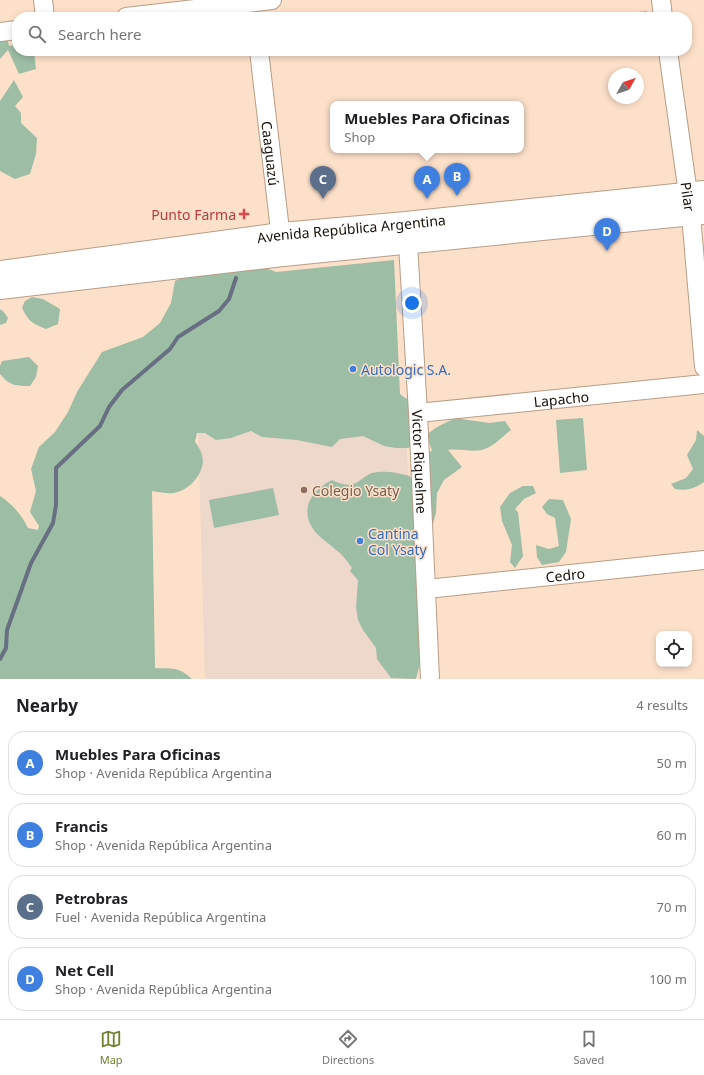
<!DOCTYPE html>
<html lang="en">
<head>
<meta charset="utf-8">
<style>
	body { margin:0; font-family:"Noto Sans",sans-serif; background:#f6f6f6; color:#202124 }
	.controls { position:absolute; right:12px; bottom:12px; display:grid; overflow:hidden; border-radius:8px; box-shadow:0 2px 6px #0003 }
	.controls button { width:36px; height:36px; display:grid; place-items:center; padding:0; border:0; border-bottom:1px solid #e0e0e0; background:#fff; color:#202124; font:20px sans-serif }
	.compass { position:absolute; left:608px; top:68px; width:36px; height:36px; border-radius:50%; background:#fff; box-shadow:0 2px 6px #0003; rotate:50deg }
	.you { position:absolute; left:412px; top:303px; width:14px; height:14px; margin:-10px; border:3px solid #fff; border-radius:50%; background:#1a73e8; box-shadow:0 0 0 6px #1a73e833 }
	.badge { display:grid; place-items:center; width:26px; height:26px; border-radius:50%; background:#72812f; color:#fff; font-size:13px; font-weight:700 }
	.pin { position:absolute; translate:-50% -33px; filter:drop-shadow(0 1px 2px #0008) }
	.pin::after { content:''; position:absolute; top:21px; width:14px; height:12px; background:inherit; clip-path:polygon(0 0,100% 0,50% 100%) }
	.popup { position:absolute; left:330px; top:101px; width:194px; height:52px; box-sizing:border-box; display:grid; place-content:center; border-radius:8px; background:#fff; filter:drop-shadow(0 1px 3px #0005); font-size:13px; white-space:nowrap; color:#757577 }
	.popup b { font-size:15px; color:#202124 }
	.popup::after { content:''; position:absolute; left:50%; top:100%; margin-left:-8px; border:8px solid transparent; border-top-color:#fff }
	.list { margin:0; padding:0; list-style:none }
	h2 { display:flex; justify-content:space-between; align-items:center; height:52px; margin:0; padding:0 16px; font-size:17px }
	h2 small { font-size:13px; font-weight:400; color:#757577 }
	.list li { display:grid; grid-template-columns:26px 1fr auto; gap:12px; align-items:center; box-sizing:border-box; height:64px; margin:0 8px 8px; padding:0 8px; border:1px solid #e0e0e0; border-radius:16px }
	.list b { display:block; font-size:15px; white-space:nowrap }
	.list p { margin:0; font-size:13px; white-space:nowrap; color:#757577 }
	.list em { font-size:13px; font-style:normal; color:#757577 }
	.icon { flex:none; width:22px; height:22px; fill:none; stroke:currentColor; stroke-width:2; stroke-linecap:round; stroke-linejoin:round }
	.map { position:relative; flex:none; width:704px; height:679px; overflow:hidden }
	.search { position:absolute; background:#fff; box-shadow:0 2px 6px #0003; left:12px; right:12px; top:12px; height:44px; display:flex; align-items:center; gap:10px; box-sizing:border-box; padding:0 14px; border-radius:16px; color:#757577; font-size:15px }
	.sheet { height:340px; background:#fff }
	nav { display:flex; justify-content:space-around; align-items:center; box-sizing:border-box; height:56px; border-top:1px solid #e0e0e0; background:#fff; font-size:11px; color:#757577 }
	nav a { display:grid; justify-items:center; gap:2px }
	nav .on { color:#72812f }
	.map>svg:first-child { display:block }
</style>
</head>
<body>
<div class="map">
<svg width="704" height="679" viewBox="0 0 704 679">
	<rect width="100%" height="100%" fill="#fde0c9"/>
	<path fill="#eed7cb" d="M 405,398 L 416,679 L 205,679 L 198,428 Z"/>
	<path fill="#9dbda5" d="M 647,11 L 648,17 L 595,17 Z
		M 0,34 L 7,37 L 9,46 L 14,45 L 17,40 L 17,51 L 34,51 L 36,69 L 19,74 L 8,50 L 0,59 Z
		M 14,80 L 23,97 L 15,106 L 21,113 L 21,123 L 37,138 L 36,154 L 30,174 L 15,179 L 0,171 L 0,101 Z
		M 394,260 L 400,394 L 405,398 L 416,400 L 426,435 L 437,427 L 455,418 L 489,423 L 505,421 L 511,430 C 504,435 495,445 487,448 C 476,454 461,448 448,450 L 462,467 L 444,480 L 437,493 L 436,513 L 433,524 L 424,536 L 417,528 L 415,564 L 417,588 L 423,611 L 421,660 L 416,679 L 391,678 L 377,659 L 376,648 L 363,630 L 358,620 L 356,607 L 358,580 L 350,571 L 352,568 C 347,561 342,554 335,549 C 330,544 323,540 318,535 C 298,514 308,492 332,480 C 338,483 346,486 353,484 C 359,483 365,475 372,473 C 384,470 398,473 410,476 L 414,487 L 421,463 L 432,450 L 426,435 L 418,443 L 408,448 L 396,448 L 384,446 L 363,436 L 340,439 L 332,447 L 297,440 L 262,437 L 251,431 L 231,438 L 216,440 L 205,433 L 197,433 L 195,442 C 199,447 203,454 203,462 C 201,477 189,490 174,493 C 167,494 159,492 152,491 L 155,668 C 173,669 178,666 192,679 L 0,679 L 0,496 C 12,504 22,515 28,528 L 38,530 L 39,526 L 30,512 L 36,491 L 31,469 L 39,447 L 55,432 L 68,412 L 77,392 L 102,352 L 143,337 L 160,323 L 171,303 L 175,281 L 193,273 L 262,266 L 276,272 Z
		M 32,297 L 43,299 L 60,309 L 58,324 L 46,329 C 32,323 29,322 22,308 L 25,301 Z
		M 0,309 L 4,312 L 8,318 L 6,323 L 0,325 Z
		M 29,357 L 38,366 L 36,377 L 30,386 C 15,386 10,386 0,374 L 0,366 L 2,361 Z
		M 583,418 L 587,470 L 560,473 L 556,420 Z
		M 697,430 L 704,436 L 704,482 C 694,489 687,491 675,489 L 671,484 L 686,478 L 693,469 L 687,455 L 696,440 Z
		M 523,486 L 533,486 L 536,493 L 524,499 L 515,509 L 518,512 L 523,556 L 515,568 L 510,562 L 512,545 L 502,521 L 500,507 L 510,493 Z
		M 273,488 L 279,515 L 214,528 L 209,500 Z
		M 549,499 L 563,500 L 571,519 L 566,552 L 559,562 L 542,565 L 537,557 L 536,545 L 549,549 L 559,546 L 555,518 L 547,514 L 542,507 Z"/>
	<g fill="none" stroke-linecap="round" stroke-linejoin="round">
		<path stroke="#676f82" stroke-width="4" d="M 0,659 L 6,648 L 7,630 L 31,563 L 53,523 L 56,505 L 56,468 L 100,426 L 109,407 L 122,390 L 170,349 L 178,337 L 219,311 L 229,299 L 236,278"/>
		<g stroke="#b89d87" stroke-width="20">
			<g id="minor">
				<path d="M 43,0 L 45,17"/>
				<path d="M 661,0 L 663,17"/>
				<path d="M 126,17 L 272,0"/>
				<path d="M 0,32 L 17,30"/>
				<path id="s1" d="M 259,51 L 282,247"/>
				<path id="s2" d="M 668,51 L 691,215 L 704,367"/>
				<path id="s3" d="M 408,244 L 418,413 L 430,679"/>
				<path id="s4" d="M 418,413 L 704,384"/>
				<path id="s5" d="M 427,589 L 704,560"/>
			</g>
		</g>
		<g stroke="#b89d87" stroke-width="24">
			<g id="highway">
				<path id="s6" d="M 0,272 L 281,234 L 406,223 L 704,192"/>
				<path d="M 0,288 L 283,255 L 704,213"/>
			</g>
		</g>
		<use href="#minor" stroke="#fff" stroke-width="18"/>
		<use href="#highway" stroke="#fff" stroke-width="22"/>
	</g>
	<path fill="#e0444e" stroke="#fde0c9" stroke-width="1.5" d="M242 208h4v4h4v4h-4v4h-4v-4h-4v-4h4z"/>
	<g fill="#3f7fe0" stroke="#fde0c9" stroke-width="1.5">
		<circle cx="353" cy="369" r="4"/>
		<circle cx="360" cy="541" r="4"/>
	</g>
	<circle fill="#8d6e63" stroke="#fde0c9" stroke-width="1.5" cx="304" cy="490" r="4"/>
	<g text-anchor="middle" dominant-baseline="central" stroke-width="3" stroke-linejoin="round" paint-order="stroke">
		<g font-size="14" fill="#190f07" stroke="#fde0c9">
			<text stroke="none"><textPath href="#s1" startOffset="103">Caaguazú</textPath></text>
			<text stroke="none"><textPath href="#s2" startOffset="147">Pilar</textPath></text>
			<text stroke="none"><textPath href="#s6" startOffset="354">Avenida República Argentina</textPath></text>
			<text stroke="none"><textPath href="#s4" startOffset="144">Lapacho</textPath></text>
			<text stroke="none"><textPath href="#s3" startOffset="218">Victor Riquelme</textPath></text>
			<text stroke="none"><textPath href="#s5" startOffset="139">Cedro</textPath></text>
		</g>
		<g font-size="14" fill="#be3a42" stroke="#fde0c9" text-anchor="end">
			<text x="236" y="214">Punto Farma</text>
		</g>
		<g font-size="14" fill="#366cbe" stroke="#fde0c9" text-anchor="start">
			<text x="361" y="369">Autologic S.A.</text>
			<text x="368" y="533">Cantina<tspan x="368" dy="16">Col Ysaty</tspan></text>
		</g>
		<g font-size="14" fill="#785e54" stroke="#fde0c9" text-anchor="start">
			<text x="312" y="490">Colegio Ysaty</text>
		</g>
	</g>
</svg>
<div class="controls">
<button><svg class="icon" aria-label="locate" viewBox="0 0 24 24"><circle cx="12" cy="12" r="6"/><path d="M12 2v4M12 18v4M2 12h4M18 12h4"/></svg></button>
</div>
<svg class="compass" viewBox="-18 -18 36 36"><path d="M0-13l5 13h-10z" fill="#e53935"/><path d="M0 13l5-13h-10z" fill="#757577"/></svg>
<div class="you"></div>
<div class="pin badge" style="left:427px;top:199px;background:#3f7fe0">A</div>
<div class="popup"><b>Muebles Para Oficinas</b>Shop</div>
<div class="pin badge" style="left:457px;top:196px;background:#3f7fe0">B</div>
<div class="pin badge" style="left:323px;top:199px;background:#5c6f8a">C</div>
<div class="pin badge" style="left:607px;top:251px;background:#3f7fe0">D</div>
<div class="search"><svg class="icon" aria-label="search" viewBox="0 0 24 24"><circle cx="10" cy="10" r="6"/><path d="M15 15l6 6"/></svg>Search here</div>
</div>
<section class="sheet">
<h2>Nearby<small>4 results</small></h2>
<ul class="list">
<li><span class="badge" style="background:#3f7fe0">A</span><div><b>Muebles Para Oficinas</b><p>Shop · Avenida República Argentina</p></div><em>50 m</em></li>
<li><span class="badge" style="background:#3f7fe0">B</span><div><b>Francis</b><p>Shop · Avenida República Argentina</p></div><em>60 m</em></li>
<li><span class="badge" style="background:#5c6f8a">C</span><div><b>Petrobras</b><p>Fuel · Avenida República Argentina</p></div><em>70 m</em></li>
<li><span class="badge" style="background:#3f7fe0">D</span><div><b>Net Cell</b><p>Shop · Avenida República Argentina</p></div><em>100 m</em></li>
</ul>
</section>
<nav>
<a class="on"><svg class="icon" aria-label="map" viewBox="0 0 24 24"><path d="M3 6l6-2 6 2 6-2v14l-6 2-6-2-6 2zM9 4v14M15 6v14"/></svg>Map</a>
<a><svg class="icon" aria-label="directions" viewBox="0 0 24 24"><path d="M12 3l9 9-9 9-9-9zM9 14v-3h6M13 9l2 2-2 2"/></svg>Directions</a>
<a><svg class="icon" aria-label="saved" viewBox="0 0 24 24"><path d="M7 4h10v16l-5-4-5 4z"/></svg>Saved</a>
</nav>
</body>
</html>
